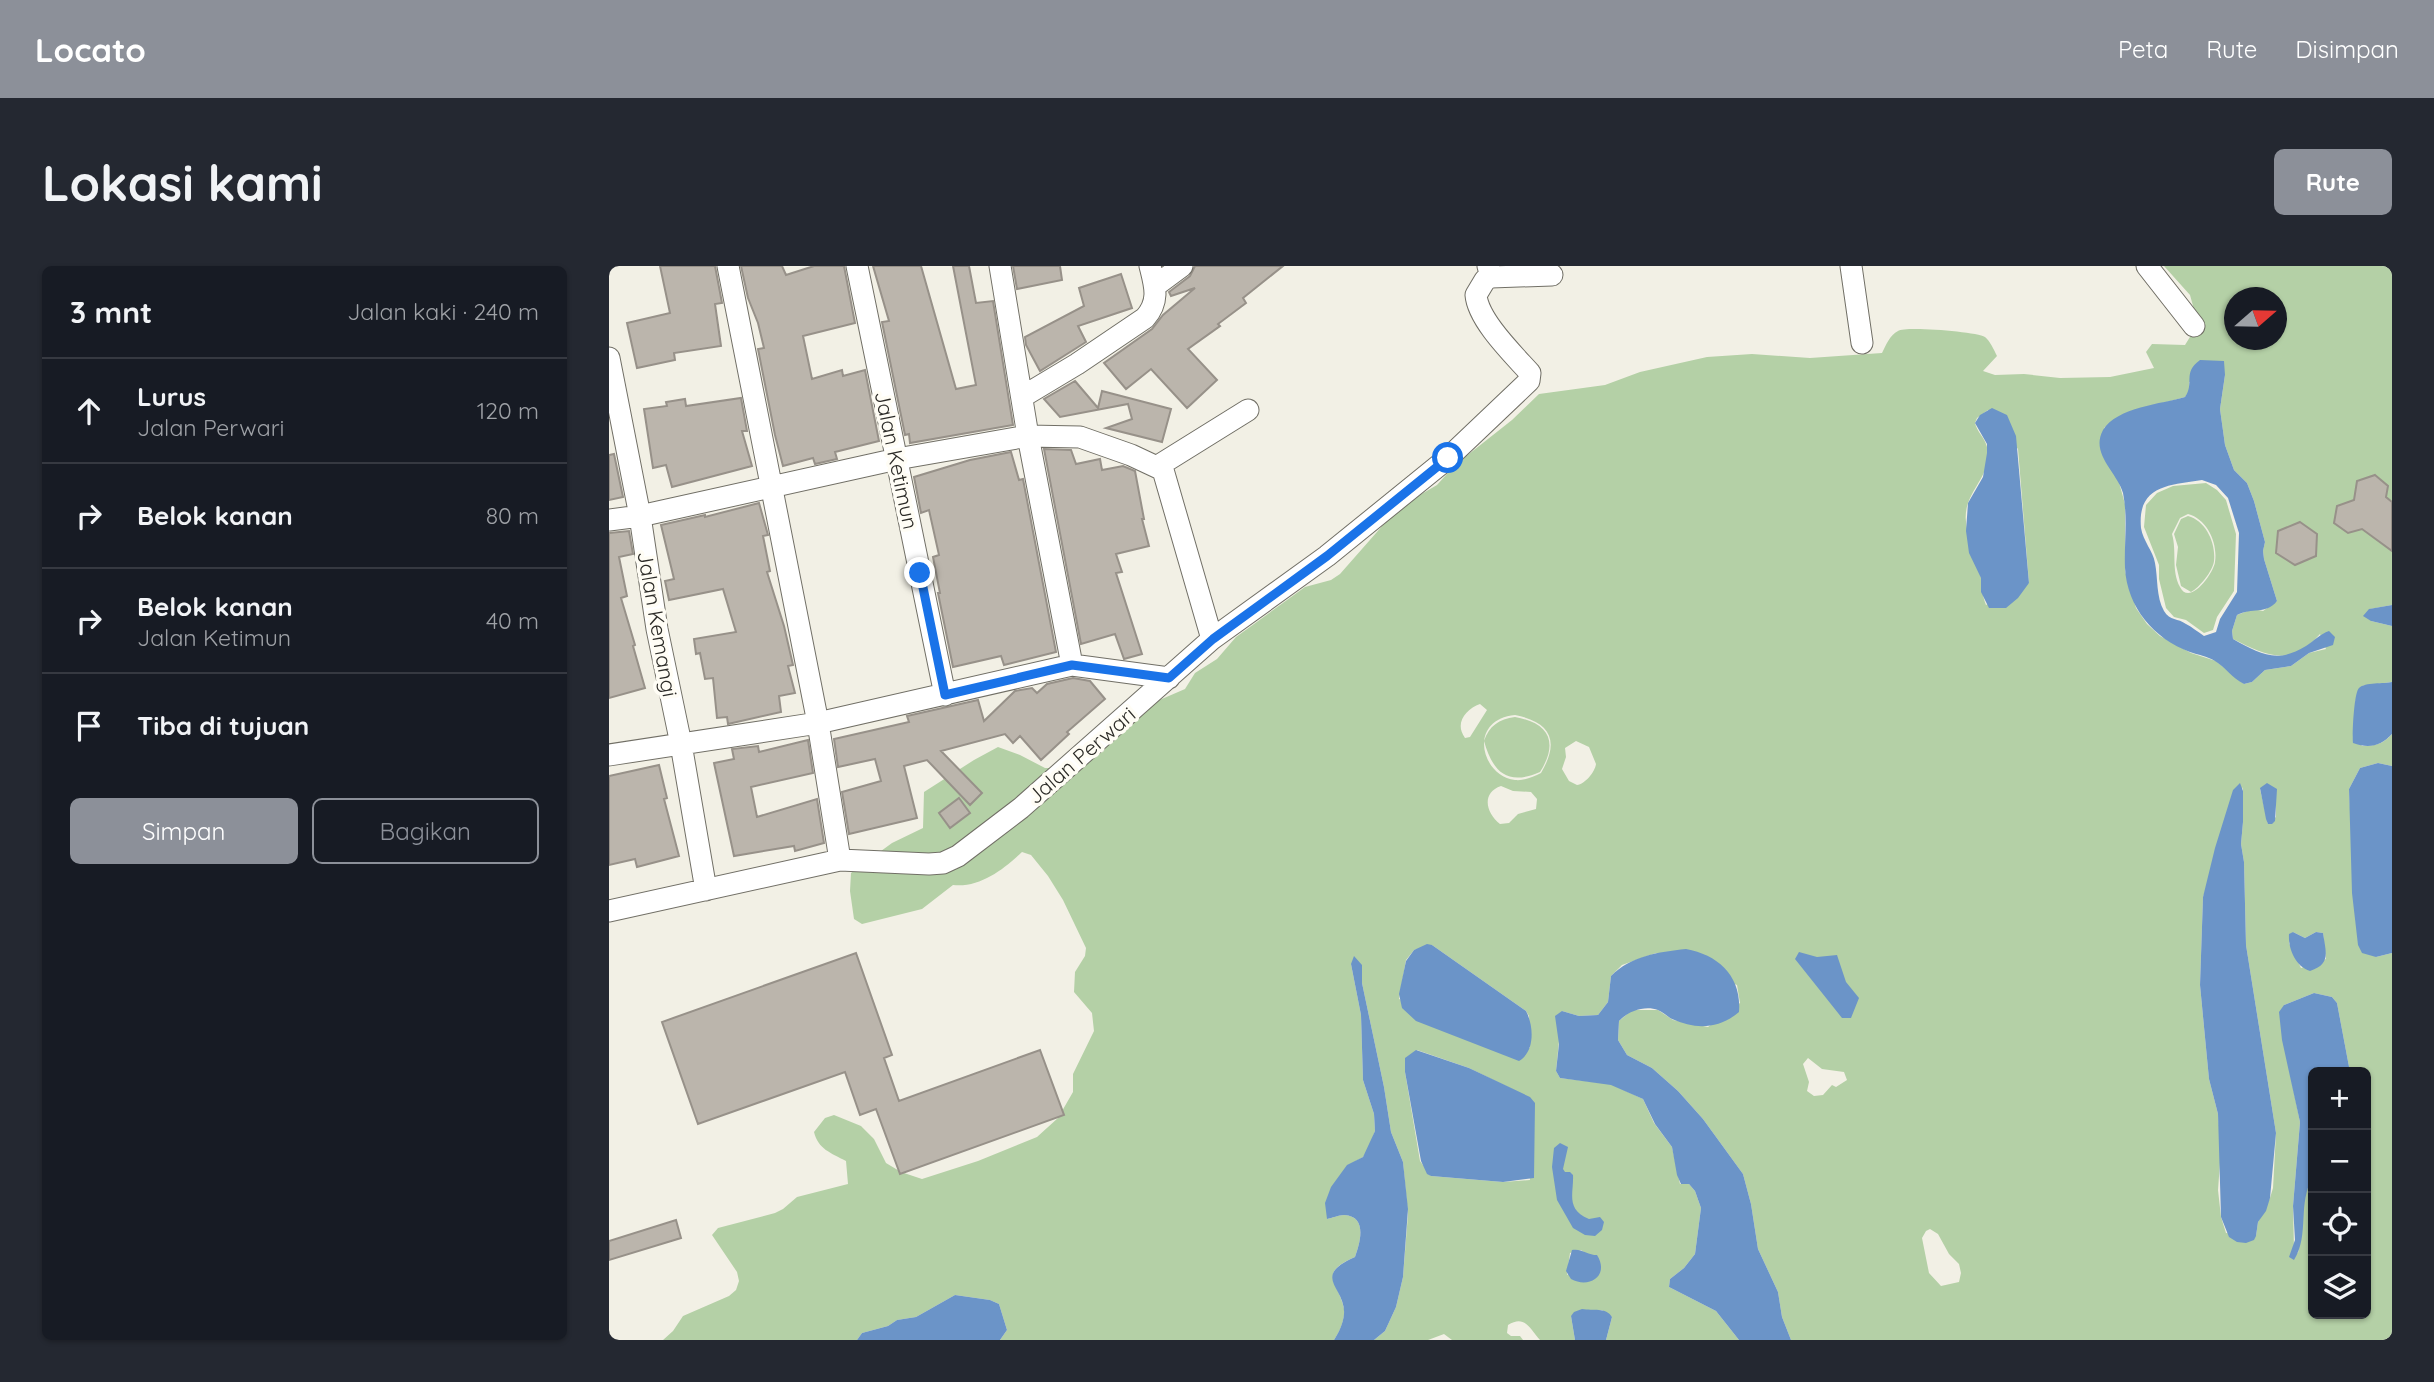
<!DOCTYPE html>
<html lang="id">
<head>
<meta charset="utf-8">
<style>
	body { margin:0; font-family:Quicksand,sans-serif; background:#242831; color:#f1f3f6 }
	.controls { position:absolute; right:21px; bottom:21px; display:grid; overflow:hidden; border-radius:10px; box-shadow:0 2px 5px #0004 }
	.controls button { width:63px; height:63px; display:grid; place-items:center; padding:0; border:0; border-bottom:2px solid #363941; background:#171b24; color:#f1f3f6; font:35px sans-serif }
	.compass { position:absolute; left:1615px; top:21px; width:63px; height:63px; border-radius:50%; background:#171b24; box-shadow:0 2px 5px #0004; rotate:70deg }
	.stop { position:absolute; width:21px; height:21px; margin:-16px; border:5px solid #1a73e8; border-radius:50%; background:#fff }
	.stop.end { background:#1a73e8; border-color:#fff; box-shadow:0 2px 7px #0008 }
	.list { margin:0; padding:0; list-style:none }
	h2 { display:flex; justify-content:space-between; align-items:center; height:91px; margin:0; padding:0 28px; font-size:30px }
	h2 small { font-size:23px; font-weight:400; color:#9ea1a6 }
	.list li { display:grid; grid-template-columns:46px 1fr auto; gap:21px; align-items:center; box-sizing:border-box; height:105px; padding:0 28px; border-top:2px solid #363941 }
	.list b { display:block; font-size:26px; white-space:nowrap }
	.list p { margin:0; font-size:23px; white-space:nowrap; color:#9ea1a6 }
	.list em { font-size:23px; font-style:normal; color:#9ea1a6 }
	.actions { display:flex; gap:14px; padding:21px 28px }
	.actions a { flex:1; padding:16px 0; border:2px solid #8c9099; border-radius:10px; text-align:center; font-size:24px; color:#8c9099 }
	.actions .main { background:#8c9099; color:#fff }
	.icon { flex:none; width:38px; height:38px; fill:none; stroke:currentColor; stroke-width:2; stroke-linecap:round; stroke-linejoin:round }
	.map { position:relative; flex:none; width:1783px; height:1074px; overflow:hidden; border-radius:10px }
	header { display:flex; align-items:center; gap:42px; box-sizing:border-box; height:98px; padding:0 35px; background:#8c9099; color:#fff }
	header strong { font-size:33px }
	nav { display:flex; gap:38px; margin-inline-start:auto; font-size:24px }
	.intro { display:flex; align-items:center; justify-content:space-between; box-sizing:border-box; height:168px; padding:0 42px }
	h1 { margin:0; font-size:49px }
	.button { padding:18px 32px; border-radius:10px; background:#8c9099; color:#fff; font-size:24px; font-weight:700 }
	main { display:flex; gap:42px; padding:0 42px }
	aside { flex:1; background:#171b24; border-radius:10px; box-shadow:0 2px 5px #0004 }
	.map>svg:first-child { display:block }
</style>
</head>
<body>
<header>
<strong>Locato</strong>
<nav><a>Peta</a><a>Rute</a><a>Disimpan</a></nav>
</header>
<div class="intro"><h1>Lokasi kami</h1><a class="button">Rute</a></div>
<main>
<aside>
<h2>3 mnt<small>Jalan kaki · 240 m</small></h2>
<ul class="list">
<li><svg class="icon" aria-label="ahead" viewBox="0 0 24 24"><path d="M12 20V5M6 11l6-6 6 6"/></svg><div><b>Lurus</b><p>Jalan Perwari</p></div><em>120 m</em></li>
<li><svg class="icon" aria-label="right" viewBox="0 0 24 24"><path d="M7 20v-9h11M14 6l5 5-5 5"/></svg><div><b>Belok kanan</b></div><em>80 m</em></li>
<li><svg class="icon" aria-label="right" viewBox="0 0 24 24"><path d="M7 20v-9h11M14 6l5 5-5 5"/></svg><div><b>Belok kanan</b><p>Jalan Ketimun</p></div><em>40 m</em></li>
<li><svg class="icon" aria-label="arrive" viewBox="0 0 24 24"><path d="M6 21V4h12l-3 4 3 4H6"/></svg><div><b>Tiba di tujuan</b></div></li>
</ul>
<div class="actions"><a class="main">Simpan</a><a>Bagikan</a></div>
</aside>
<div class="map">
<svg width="1783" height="1074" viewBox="0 0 1783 1074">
	<rect width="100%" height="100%" fill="#f2f0e5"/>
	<path fill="#b4d0a6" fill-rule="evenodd" d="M 1555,0 L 1783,0 L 1783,339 L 1761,343 L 1762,355 L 1783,360 L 1783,416 L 1753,420 L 1746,436 L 1746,459 L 1744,468 L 1753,480 C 1767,480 1774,478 1783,468 L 1783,500 L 1769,497 L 1751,502 L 1740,523 L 1747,658 L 1749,666 L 1767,691 L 1783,687 L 1783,1074 L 1182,1074 L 1173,1051 L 1169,1026 L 1149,983 L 1142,938 L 1134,908 L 1094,853 L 1069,825 L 1043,802 L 1018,789 L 1009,774 L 1010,755 L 1023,744 L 1049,744 L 1064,754 L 1099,761 L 1131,737 L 1128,719 L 1047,687 L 1013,699 L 1002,710 L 999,736 L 989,749 L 970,750 L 953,745 L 947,805 L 951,812 L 1002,818 L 1034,833 L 1045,857 L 1063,881 L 1071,918 L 1080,918 L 1086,925 L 1092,942 L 1086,988 L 1075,1002 L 1061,1013 L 1060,1021 L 1107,1045 L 1130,1074 L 997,1074 L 1003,1051 L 993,1044 L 962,1050 L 966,1074 L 931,1074 C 921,1063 916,1048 899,1059 L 898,1067 L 902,1070 L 911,1070 L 914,1074 L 843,1074 L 835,1068 L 819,1074 L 765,1074 L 776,1065 L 787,1041 L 794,1011 L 799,948 L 794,896 L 782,866 L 775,821 L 753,717 L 752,703 L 742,698 L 752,749 L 754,814 L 765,848 L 766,865 L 759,884 L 754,891 L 747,895 L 718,953 C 723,952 730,949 735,949 C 759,950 751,977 746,991 C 707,1008 730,1016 735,1043 C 736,1054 731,1065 725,1074 L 391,1074 L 398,1064 L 390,1038 L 381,1034 L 346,1029 L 307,1051 L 288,1054 L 279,1060 L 253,1067 L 248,1074 L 54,1074 L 64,1065 L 74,1050 L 120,1030 L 127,1024 L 130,1015 L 128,1006 L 103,969 L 109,962 L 166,947 L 174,943 L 188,931 L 239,918 L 237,895 C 222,887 209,883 205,866 L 216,852 L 225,849 L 252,860 L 265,873 L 277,897 L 292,906 L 313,913 L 369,895 L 428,871 L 449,852 L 464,826 L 464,808 L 485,765 L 483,747 L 465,726 L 466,706 L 476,690 L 477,682 L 454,634 L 439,610 L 422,589 L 413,586 C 395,603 371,622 344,619 L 313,643 L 253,658 L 245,653 L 241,625 L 242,607 L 283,577 L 314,562 L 315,526 L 365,494 L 389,481 L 411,489 L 436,502 L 445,502 L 494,486 L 510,462 L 539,439 L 576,423 L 586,407 L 608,393 L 627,371 L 696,321 L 722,314 L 731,308 L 782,250 L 804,233 L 828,219 L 846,199 L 903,154 L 930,128 L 996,119 L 1031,106 L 1098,91 L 1143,88 L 1201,92 L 1273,87 C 1277,79 1281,69 1289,65 C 1297,60 1368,66 1376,71 C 1381,75 1385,84 1388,90 L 1374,105 L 1386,109 L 1415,108 L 1451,112 L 1501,111 L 1545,102 L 1537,86 L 1543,78 L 1576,79 L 1589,58 L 1581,29 ZM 1626,32 L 1668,32 L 1668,74 L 1626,74 ZM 1616,109 L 1611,143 L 1616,179 L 1625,204 L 1638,217 L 1645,235 L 1656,276 L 1654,285 L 1655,293 L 1668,335 L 1654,345 L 1644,343 L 1628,349 L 1623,365 L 1624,373 C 1658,390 1682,402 1711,368 L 1717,383 L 1700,387 L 1682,400 L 1656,404 L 1643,416 L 1635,418 L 1607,395 L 1582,387 L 1551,370 L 1538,358 L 1527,342 L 1516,305 L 1516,238 L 1495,162 C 1519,141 1547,140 1576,131 L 1581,125 L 1580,116 ZM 1379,144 L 1409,183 L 1420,317 L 1377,339 C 1373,328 1373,323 1372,312 C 1370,287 1350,264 1359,237 C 1366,218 1383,204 1378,181 C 1376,172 1368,166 1366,157 L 1368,152 ZM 871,438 L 878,444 L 861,471 L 856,472 C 845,457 857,443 871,438 ZM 906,449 C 942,456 951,475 932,507 C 924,511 915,515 906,514 C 872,510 858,454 906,449 ZM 967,475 L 980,481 L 987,498 C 986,506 976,518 968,519 L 960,515 L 953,503 L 957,491 L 956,482 ZM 892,520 L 904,525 L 922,526 L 928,533 L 927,543 L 909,548 L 900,557 L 891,558 C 877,547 872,527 892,520 ZM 1634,521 L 1634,556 L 1632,578 L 1635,596 L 1637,679 L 1667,867 L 1664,922 L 1661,932 L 1649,956 L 1647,970 L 1617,967 L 1612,951 L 1609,924 L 1612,883 L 1609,848 L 1600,813 L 1591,719 L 1594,631 ZM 1651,523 L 1667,532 L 1667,551 L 1659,558 ZM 1684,666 L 1696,672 L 1707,666 L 1714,667 L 1717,693 L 1692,702 L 1680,677 ZM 823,679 L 917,745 L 920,750 L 921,782 L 790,733 L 797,694 L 805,684 ZM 1705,727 L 1723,731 L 1728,737 L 1741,806 L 1757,806 L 1757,1048 L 1704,1048 L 1704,911 C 1690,933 1694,962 1689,987 L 1685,983 L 1684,940 L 1691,856 L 1680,802 L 1675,739 ZM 808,784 L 860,802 L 913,828 L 921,914 L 894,916 L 822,910 L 811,895 L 796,806 ZM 1199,792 L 1213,803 L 1235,806 L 1238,814 L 1227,821 L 1223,819 L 1214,829 L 1205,830 L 1198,825 L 1200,816 L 1194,798 ZM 1321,963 L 1329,968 L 1340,988 L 1350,998 L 1352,1007 L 1350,1016 L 1332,1020 L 1320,1007 L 1313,972 L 1317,965 ZM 972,984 L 979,989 L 988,989 L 958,1009 L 961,987 Z
		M 1597,217 L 1608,224 L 1617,234 L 1627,268 L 1625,325 L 1608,351 L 1604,364 L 1595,367 L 1577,354 L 1565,351 L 1557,342 L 1550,313 L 1550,299 L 1535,261 L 1537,239 L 1548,227 L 1564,220 ZM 1579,248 C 1598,253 1609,277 1606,296 C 1605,306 1581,341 1571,321 C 1562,305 1568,285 1563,268 L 1571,252 Z
		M 1579,250 C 1597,255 1607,277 1605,295 C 1604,305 1590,322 1582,326 L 1572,320 L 1567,299 L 1569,281 L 1565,268 L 1572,253 Z
		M 906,451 C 940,457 950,476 931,506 C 899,520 884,507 875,475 C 880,460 890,453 906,451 Z"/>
	<path fill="#6b94c8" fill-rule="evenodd" d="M 1591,94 L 1615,95 L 1616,109 L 1611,143 L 1616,179 L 1625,204 L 1638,217 L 1645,235 L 1656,276 L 1654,285 L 1655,293 L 1668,335 C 1657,349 1643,341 1628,349 L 1623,365 L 1624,373 C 1651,388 1668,398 1697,380 C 1705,375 1711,368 1720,365 L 1726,371 L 1724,379 L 1700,387 L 1682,400 L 1656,404 L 1643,416 L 1635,418 C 1623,412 1616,401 1606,395 C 1598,390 1589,389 1581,386 C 1545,373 1518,341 1516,302 C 1515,278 1519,251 1514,227 C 1508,206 1481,188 1494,164 C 1508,141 1553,138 1576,131 C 1586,117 1573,107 1591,94 ZM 1593,214 L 1607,219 L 1619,232 L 1630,267 L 1628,326 L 1611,353 L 1607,366 L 1595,370 C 1589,366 1583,361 1577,358 C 1569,352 1561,355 1555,345 C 1547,331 1549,312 1546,297 C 1544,285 1534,275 1532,262 C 1528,219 1561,219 1593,214 Z
		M 1383,142 L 1398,149 L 1407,170 L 1420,317 L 1409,332 L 1397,342 L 1380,342 L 1372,326 L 1372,312 L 1360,287 L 1357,265 L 1359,237 L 1374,211 L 1378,187 L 1378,178 L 1366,157 L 1371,149 Z
		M 1783,339 L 1783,360 L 1762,355 L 1754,350 L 1760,343 Z
		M 1783,416 L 1783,468 C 1772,480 1760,483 1744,477 C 1743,469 1745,426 1750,422 C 1756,416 1775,418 1783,416 Z
		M 1769,497 L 1783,500 L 1783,687 L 1767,691 L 1753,687 L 1749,679 L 1743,627 L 1740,523 L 1751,502 Z
		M 1631,517 L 1634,525 L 1634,556 L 1632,578 L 1635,596 L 1637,679 L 1667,867 L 1661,932 L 1657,945 L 1649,956 L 1647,970 L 1645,974 L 1637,977 L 1628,976 L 1620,971 L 1612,951 L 1609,848 L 1600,813 L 1591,719 L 1594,631 L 1606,582 L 1624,524 Z
		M 1658,517 L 1668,523 L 1666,555 L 1663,558 L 1659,558 L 1657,553 L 1651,522 Z
		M 1684,666 L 1696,672 L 1707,666 L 1714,667 C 1717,687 1722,698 1701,705 C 1686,700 1679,682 1680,668 Z
		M 818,678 L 823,679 L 917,745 C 925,760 926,786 910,795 L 807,755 L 793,742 L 790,728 L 797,695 L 805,684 Z
		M 1077,683 C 1110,689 1133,711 1130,746 C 1110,763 1087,764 1063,753 C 1059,751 1054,746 1049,744 C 1036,739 1019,745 1010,755 L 1009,774 L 1018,789 L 1043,802 L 1069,825 L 1094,853 L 1134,908 L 1142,938 L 1149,983 L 1169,1026 L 1173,1051 L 1182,1074 L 1130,1074 L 1107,1045 L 1060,1021 L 1061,1013 L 1075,1002 L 1086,988 L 1092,942 L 1086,925 L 1080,918 L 1072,918 L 1068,909 L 1063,881 L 1046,858 L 1034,833 L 1002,819 L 951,812 L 947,805 L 950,778 L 946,750 L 953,745 L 970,750 L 989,749 L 999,736 L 1002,710 C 1022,690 1049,686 1077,683 Z
		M 1190,686 L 1208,691 L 1228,689 L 1237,716 L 1250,732 L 1242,752 L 1233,752 L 1186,693 Z
		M 745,690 L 753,699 L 753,717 L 775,821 L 782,866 L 794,896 L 799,943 L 794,1011 L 787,1041 L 776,1065 L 765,1074 L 725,1074 C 730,1066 734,1058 735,1048 C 737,1021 701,1011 746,991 C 751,977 759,950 735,949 C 730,949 723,952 718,953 L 716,937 L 722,921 L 738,899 L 754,891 L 766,865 L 765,848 L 754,814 L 752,749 L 742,698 Z
		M 1705,727 L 1723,731 L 1728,737 L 1741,806 L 1704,806 L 1704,911 C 1688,937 1701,969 1685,994 L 1680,991 L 1686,974 L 1684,940 L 1691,856 L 1673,774 L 1670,746 L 1675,739 Z
		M 807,784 L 860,802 L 921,831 L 926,837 L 925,912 L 894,916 L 822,910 L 818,908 L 812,895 L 796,806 L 796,792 Z
		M 951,877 L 959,881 L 954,903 L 956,906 L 961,906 L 964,909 C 965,927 956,943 980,953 L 991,951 L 995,956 L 993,964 L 986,970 L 976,969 L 964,962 L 948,934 L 943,901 L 945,882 Z
		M 963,984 C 972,982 979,989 988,989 C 1001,1010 980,1023 962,1013 L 957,1005 Z
		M 346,1029 L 381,1034 L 390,1038 L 398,1064 L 391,1074 L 248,1074 L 253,1067 L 279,1060 L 288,1054 L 307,1051 Z
		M 973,1043 C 984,1045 997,1041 1003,1051 L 997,1074 L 966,1074 L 962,1050 L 965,1046 Z"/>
	<path fill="#bbb5ac" stroke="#979189" stroke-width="2" d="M 51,0 L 106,0 L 113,37 L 106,38 L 112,80 L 65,87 L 66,94 L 28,102 L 18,57 L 61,47 Z
		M 132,0 L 173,0 L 177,9 L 205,0 L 235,0 L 246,57 L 194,70 L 203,113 L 233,104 L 234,110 L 256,104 L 270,175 L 226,186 L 228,193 L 206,198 L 204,192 L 174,200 L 166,169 L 149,83 L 155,82 L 149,57 L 139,32 Z
		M 264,0 L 312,0 L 347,123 L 367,119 L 344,0 L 360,0 L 367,37 L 384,35 L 404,159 L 301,177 L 300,168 L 296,169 L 273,56 L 280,55 Z
		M 404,0 L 451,0 L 453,14 L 408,23 Z
		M 586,0 L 674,0 L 634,32 L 637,37 L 609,58 L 611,60 L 579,83 L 608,114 L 578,142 L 542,103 L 517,123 L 495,97 L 543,63 L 554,49 L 586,22 L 562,30 L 560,26 L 581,10 Z
		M 512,8 L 523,42 L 469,60 L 477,76 L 431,105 L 417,79 L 416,71 L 475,40 L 470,22 Z
		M 466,115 L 489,142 L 493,125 L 562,143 L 553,176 L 497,162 L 523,153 L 519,138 L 451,151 L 435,133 Z
		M 132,132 L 138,165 L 133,165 L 143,200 L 63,221 L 57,199 L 44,202 L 35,143 L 58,140 L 57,136 L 76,133 L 77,140 Z
		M 435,183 L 462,184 L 467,198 L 491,193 L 493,204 L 514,200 L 526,205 L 535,253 L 533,253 L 540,280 L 507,288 L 513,306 L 507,307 L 533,388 L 515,393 L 506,368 L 472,378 Z
		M 402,186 L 410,214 L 414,213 L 447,386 L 395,399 L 392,390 L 344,401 L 329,327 L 331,327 L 324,291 L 330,289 L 320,244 L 312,247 L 305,211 L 361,194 Z
		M 5,188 L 14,231 L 0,234 L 0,189 Z
		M 1766,209 L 1779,220 L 1777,231 L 1783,236 L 1783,285 L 1753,263 L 1739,267 L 1725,257 L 1728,240 L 1745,234 L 1748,215 Z
		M 150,237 L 159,269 L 154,270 L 161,305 L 158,306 L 175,360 L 184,399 L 179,400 L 186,427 L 170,430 L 172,446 L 119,458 L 118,451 L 108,452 L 104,412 L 96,413 L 91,387 L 87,388 L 85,373 L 127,366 L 114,323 L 60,334 L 56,315 L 65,313 L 52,259 L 96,249 L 96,251 Z
		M 1691,256 L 1708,268 L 1707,290 L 1686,299 L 1667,287 L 1669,265 Z
		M 20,265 L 24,288 L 10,291 L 18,330 L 12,332 L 26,379 L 24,380 L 36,422 L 0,432 L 0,267 Z
		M 464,412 L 481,415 L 496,433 L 458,466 L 460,468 L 432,494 L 411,470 L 404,477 L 396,468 L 332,485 L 373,527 L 361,539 L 318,494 L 295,500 L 308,552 L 240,568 L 233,526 L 272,515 L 266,493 L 229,501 L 225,473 L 300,456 L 298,450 L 369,434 L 375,455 L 406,425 L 423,422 L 428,427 L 438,418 Z
		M 199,474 L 204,507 L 142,521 L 148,551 L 208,533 L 215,577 L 186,585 L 185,580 L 125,590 L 105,497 L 125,493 L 123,483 L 149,480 L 150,486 Z
		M 50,499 L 58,532 L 55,533 L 70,590 L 28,601 L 26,593 L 0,599 L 0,510 Z
		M 350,532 L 361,547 L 341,562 L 330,547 Z
		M 247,687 L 283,789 L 275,792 L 290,835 L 431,784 L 455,849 L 291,908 L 267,843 L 251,849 L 236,806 L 89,858 L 53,756 Z
		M 67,954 L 72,972 L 0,994 L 0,975 Z"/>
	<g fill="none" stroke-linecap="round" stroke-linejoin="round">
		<g stroke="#716f66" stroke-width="23">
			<path id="minor" d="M 119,0 L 209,457 L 231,594
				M 248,0 L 336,429
				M 391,0 L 419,170 L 463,399
				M 1242,0 L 1253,77
				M 1538,0 L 1585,60
				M 882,11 L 943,9
				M 546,20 L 573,0
				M 0,92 L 31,250 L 48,363 L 72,478 L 97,624
				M 413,131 L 468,98 L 536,52 C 551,35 546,20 541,0
				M 549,200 L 639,144
				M 0,254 L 31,250 L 288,193 L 419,170 L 471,171 L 522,189 L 554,204 L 603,373
				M 0,489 L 209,457 L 463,399 L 560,412
				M 0,645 L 231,594 L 320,598 L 334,597 L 349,590 L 412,542 L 603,373 L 718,290 L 839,192 L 920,115 L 921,107 C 904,88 869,54 867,29 L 876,14 L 882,11 L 879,0"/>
		</g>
		<use href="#minor" stroke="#fff" stroke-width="21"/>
	</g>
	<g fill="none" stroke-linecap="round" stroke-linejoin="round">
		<path stroke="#1a73e8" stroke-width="9" d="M 311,307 L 336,429 L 463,399 L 560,412 L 604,373 L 718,290 L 839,192"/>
	</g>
	<g text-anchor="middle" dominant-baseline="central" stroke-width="7" stroke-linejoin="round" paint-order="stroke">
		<g font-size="21" fill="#2c2b27" stroke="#fffdf5">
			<text transform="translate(288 194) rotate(78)">Jalan Ketimun</text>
			<text transform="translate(49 358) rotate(80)">Jalan Kemangi</text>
			<text transform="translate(472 489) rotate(-41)">Jalan Perwari</text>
		</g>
	</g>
</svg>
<div class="controls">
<button>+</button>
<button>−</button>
<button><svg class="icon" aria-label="locate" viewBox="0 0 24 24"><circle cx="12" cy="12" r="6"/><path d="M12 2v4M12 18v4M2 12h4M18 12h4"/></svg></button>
<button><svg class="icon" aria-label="layers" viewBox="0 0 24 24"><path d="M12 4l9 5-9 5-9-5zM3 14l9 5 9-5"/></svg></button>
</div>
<svg class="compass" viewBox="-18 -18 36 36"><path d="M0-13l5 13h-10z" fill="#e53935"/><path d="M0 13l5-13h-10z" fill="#9ea1a6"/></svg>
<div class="stop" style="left:839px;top:192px"></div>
<div class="stop end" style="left:311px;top:307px"></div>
</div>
</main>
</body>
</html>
